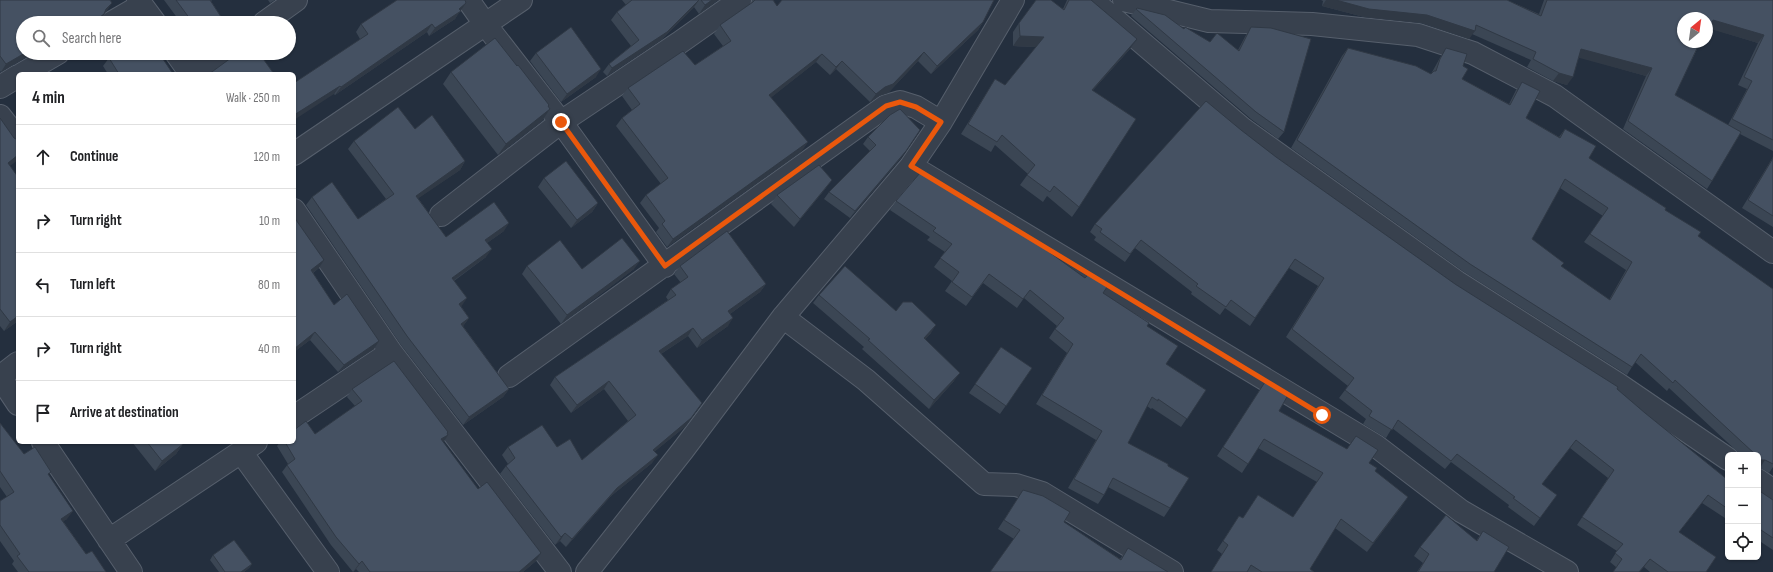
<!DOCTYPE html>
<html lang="en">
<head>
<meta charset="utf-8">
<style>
	body { margin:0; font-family:"Sofia Sans Condensed",sans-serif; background:#f2f2f2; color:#202124 }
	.controls { position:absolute; right:12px; bottom:12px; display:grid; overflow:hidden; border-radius:6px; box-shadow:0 1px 3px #0004 }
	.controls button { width:36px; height:36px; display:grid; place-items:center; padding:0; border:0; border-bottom:1px solid #e0e0e0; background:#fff; color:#202124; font:20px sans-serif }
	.compass { position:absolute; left:1677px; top:12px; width:36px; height:36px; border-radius:50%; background:#fff; box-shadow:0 1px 3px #0004; rotate:29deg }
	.stop { position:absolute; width:12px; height:12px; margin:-9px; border:3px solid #ea580c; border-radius:50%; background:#fff }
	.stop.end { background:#ea580c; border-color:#fff; box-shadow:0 1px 4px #0008 }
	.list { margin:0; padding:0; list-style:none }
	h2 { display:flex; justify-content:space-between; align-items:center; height:52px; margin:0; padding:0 16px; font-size:17px }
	h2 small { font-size:13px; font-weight:400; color:#757577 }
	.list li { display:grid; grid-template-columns:26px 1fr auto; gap:12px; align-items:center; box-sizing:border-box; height:64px; padding:0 16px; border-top:1px solid #e0e0e0 }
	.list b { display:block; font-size:15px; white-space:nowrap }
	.list em { font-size:13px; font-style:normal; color:#757577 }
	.icon { flex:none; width:22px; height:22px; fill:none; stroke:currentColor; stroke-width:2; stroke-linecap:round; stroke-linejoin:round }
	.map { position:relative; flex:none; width:1773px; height:572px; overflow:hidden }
	.search { position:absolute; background:#fff; box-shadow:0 1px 3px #0004; left:16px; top:16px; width:280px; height:44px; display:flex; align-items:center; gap:10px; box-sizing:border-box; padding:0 14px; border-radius:22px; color:#757577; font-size:15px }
	.panel { position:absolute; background:#fff; box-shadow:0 1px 3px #0004; left:16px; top:72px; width:280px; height:372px; border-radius:6px }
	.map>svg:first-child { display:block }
</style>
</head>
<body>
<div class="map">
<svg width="1773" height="572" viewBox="0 0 1773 572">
	<rect width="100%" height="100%" fill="#242f3e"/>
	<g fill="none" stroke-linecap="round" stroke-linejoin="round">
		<g stroke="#565f6c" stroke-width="24">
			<path id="street" d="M 138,0 L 155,23
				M 468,0 L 485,24 L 561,122 L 665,266
				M 1092,0 L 1243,129 L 1457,282 L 1618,384 L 1728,459
				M 1124,0 L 1209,21 L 1312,24 L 1418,35 L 1473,53 L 1555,96 L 1773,252
				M 111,23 L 142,5
				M 264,23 L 296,0
				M 176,53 L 191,74
				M 22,74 L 58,53
				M 193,74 L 222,53
				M 0,87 L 18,76
				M 0,116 L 18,139
				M 294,154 L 521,0
				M 911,166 L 1376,446 L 1461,511 L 1567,572
				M 294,210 L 391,352 L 560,572
				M 441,215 L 561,122 L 679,43 L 740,0
				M 783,317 L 866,380 L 984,484 L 1016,485 L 1042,493 L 1172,572
				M 509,376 L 886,106 L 900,102 L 916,107 L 941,122
				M 0,377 L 18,404
				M 0,377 L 18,363
				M 294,417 L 391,352
				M 43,442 L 131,572
				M 241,452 L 328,572
				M 1758,480 L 1773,491
				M 109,540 L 256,442
				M 587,572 L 683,450 L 783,317 L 911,166 L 941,122 L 1013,0"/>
		</g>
		<use href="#street" stroke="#38414e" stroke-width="22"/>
	</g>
	<path fill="#3b4654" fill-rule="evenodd" d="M 0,0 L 107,11 L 105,13 L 99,22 L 23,23 L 23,53 L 33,53 L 1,72 L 0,71 Z
		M 164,0 L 212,0 L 211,1 L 225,23 L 181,23 Z
		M 268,0 L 275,0 L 270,3 Z
		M 622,0 L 718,0 L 699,14 L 694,7 L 661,40 L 607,76 L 603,72 L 609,64 L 631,46 L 611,20 L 617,12 L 626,5 Z
		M 752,0 L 773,0 L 777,6 L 983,22 L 978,30 L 931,74 L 918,61 L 888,93 L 879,96 L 870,102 L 836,69 L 830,75 L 816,62 L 770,98 L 802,151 L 667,247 L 656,232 L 659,228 L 640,203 L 646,195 L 661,184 L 616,126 L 622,118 L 632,110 L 622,96 L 628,88 L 695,65 L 723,46 L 714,34 L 720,25 L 752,3 Z
		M 1067,0 L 1091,0 L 1137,39 L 1130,49 L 1093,90 L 1079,207 L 1072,217 L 1047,196 L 1043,202 L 1020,185 L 1028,174 L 995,145 L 991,152 L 961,134 L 989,89 L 995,79 L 1005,85 L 1036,47 L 1013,46 L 1013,32 L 1019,23 L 1063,9 Z
		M 1321,0 L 1507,0 L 1539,14 L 1544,0 L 1773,0 L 1773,151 L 1740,134 L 1712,181 L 1707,189 L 1623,129 L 1646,76 L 1579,57 L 1567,85 L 1553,81 L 1527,67 L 1531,60 L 1472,34 L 1469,39 L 1422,23 L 1364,17 L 1322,6 L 1323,1 ZM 1709,28 L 1758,43 L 1738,85 L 1747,89 L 1728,125 L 1675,95 L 1699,45 L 1700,46 L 1702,42 L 1683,42 Z
		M 1137,8 L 1184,29 L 1210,42 L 1238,50 L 1246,35 L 1251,27 L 1284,132 L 1278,139 L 1251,119 L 1131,16 Z
		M 459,12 L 455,19 L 429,36 L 427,32 L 335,95 L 334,94 L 360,39 L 356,32 L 361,24 L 461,12 Z
		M 1348,48 L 1431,74 L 1441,56 L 1446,48 L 1463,66 L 1462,79 L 1509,104 L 1516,90 L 1522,82 L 1526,118 L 1559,137 L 1565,129 L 1589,158 L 1665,210 L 1698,236 L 1772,289 L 1773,288 L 1773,467 L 1769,473 L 1760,468 L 1758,468 L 1758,455 L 1741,455 L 1669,388 L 1667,391 L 1635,362 L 1627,375 L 1464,272 L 1291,148 L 1342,56 ZM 1560,188 L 1603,216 L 1584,242 L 1626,270 L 1609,300 L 1561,266 L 1532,239 Z
		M 536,53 L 596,77 L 561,102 L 530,61 Z
		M 109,58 L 173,74 L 108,74 L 103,66 Z
		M 451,72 L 548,107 L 550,109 L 542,121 L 498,155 L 443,84 Z
		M 0,118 L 10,166 L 18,321 L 4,331 L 0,326 Z
		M 415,129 L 465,161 L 460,170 L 418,198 L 446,237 L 504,231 L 487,243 L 486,257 L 454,281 L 461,306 L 469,318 L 463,326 L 509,389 L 503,397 L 463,425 L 401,345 L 306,205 L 312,197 L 358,219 L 386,199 L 348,149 L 354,141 Z
		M 1241,130 L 1276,157 L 1455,284 L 1617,389 L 1645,413 L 1728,480 L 1728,520 L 1702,503 L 1679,532 L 1706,572 L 1650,572 L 1644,567 L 1616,567 L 1610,562 L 1617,551 L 1577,525 L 1608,478 L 1570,448 L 1542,484 L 1551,503 L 1534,526 L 1508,507 L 1509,505 L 1451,462 L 1445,469 L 1392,428 L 1386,438 L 1363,424 L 1366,419 L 1339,398 L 1348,386 L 1286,337 L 1318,286 L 1289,268 L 1250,326 L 1225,308 L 1220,315 L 1191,294 L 1192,292 L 1135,248 L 1125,262 L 1094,240 L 1096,237 L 1090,232 L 1095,224 Z
		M 868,137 L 901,158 L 850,218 L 824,199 L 829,192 L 870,151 L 863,144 Z
		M 1773,157 L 1773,227 L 1742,208 Z
		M 544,178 L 598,203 L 592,212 L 571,228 L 538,187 Z
		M 826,188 L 794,227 L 771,204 L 777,195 Z
		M 896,201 L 1107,287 L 1103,293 L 1147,326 L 1166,364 L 1206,390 L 1181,427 L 1152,408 L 1151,409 L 1147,406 L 1128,443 L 1168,466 L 1170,508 L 1164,517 L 1108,487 L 1104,495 L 1098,504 L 1068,488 L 1096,440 L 1036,404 L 1067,353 L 1049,338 L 1057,326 L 1024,298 L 1017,308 L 983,283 L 966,306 L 945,291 L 952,281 L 934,267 L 945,252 L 927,240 L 930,237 L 890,210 Z
		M 294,217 L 319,268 L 313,273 L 334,305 L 374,349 L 338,372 L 310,340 L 294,352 Z
		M 527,266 L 582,269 L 634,269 L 561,324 L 522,274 Z
		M 680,266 L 766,284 L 760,292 L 730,314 L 728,326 L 697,348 L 688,336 L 661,354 L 702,403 L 686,426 L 655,451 L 652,463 L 611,496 L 566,547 L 560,541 L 555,545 L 500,474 L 506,466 L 508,464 L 502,455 L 508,447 L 557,447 L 582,460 L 628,421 L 604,389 L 571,413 L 550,385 L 555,377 L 668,300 L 666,297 L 671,289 L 681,283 L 674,274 Z
		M 819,295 L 896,311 L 931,333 L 925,339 L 954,381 L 929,409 L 862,349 L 864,347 L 813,303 Z
		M 1001,347 L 1032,368 L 1000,414 L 969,393 Z
		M 1265,382 L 1279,411 L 1369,463 L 1375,471 L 1402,506 L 1367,552 L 1335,528 L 1310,569 L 1314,572 L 1211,572 L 1222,554 L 1217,550 L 1239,516 L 1243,518 L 1258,495 L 1293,517 L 1317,482 L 1258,448 L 1242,473 L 1217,456 Z
		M 352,389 L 448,432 L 443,442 L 478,489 L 541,553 L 536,561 L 523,572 L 359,572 L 356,569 L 353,572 L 331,545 L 282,472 L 288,464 L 277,446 L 280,442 L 294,442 L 315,434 L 355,406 L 347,397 Z
		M 0,423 L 24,454 L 49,475 L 67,519 L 63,521 L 86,554 L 106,572 L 18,572 L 12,564 L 14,561 L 0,541 L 0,501 L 7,497 L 0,487 Z
		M 132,442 L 182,442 L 183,444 L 176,454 L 155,471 Z
		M 1023,490 L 1064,522 L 1120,559 L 1128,548 L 1168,572 L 1014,539 L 998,529 Z
		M 1758,490 L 1773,500 L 1773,550 L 1758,540 Z
		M 1483,531 L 1494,572 L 1417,572 L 1423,563 L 1414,556 L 1420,547 L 1476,541 Z
		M 213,555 L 252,564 L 249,568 L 244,572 L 219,572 L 210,560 Z"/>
	<path fill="#303945" d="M 699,0 L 694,7 L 661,40 L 607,76 L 612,68 Z
		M 712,0 L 718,0 L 699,14 L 705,5 Z
		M 1326,0 L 1336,0 L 1427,15 L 1475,31 L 1469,39 L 1422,23 L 1364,17 L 1322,6 Z
		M 112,3 L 107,11 L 100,16 L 106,9 Z
		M 466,3 L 455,19 L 429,36 L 435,28 Z
		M 104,14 L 99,22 L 97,23 L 92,23 Z
		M 1713,20 L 1764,35 L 1758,43 L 1707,28 Z
		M 983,22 L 978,30 L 931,74 L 937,66 Z
		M 432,24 L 427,32 L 335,95 L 341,87 Z
		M 1020,36 L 1044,37 L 1037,47 L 1013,46 Z
		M 1137,39 L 1130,49 L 1085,99 L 1092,90 Z
		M 1699,42 L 1702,42 L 1700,46 L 1697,44 Z
		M 1581,49 L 1652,68 L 1646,76 L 1576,57 Z
		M 924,52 L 918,61 L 888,93 L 879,96 L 870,102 L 876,94 Z
		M 25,53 L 33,53 L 1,72 L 6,64 Z
		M 822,54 L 816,62 L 763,104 L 769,95 Z
		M 842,61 L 836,69 L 830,75 L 836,67 Z
		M 601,69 L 596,77 L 561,102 L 567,94 Z
		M 1559,73 L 1573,77 L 1567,85 L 1553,81 Z
		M 340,86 L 334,94 L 294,120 L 294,115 Z
		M 549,105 L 542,115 L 550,109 L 542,121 L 498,155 L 506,144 Z
		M 808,142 L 802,151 L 667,247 L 673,239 Z
		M 906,151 L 901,158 L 850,218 L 855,211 Z
		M 18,155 L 18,160 L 2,172 L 8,163 Z
		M 465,161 L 460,170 L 410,204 L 416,196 Z
		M 832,180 L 826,188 L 794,227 L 800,219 Z
		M 598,203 L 592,212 L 571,228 L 577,220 Z
		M 509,223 L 504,231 L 480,248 L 485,240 Z
		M 492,249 L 486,257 L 446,286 L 452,278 Z
		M 324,260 L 319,268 L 306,278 L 311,270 Z
		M 640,261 L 634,269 L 561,324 L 567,315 Z
		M 766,284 L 760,292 L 723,319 L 728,311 Z
		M 467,298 L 461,307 L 459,304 Z
		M 18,316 L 18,321 L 4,331 L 10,322 Z
		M 469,318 L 463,326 L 455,332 L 461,324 Z
		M 733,318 L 728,326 L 697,348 L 702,340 Z
		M 936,325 L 931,333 L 918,347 L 924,338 Z
		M 693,328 L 688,336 L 653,359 L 659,351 Z
		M 315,332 L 310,340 L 294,352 L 294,349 Z
		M 379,341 L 374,349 L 338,372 L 344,365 Z
		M 960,373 L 954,381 L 929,409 L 934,400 Z
		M 609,381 L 604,389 L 571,413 L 577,405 Z
		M 509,389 L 503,397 L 463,425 L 469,417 Z
		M 702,403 L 686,426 L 648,457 L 653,450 Z
		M 448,432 L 445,437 L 448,435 L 443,443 L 441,439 Z
		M 183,444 L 176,454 L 155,471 L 162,461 Z
		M 658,455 L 652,463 L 611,496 L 566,547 L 572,539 L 617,488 Z
		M 1761,460 L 1765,460 L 1760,468 L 1758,468 L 1758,465 Z
		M 1708,495 L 1702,503 L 1673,540 L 1679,532 Z
		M 1408,497 L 1402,506 L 1367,552 L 1373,543 Z
		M 73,511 L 67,519 L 56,526 L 61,519 Z
		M 565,533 L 560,541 L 555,545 L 561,537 Z
		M 541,553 L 536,561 L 523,572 L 519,572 Z
		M 1650,559 L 1644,567 L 1640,572 L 1639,572 Z
		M 362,561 L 356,569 L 353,572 L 359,564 Z
		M 252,564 L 249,568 L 244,572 L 241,572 Z"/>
	<path fill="#455162" stroke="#303945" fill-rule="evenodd" d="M 0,0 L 110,0 L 112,3 L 106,9 L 104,14 L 92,23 L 23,23 L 23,53 L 25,53 L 6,64 L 0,56 Z
		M 176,0 L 210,0 L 225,23 L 193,23 Z
		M 397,0 L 465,0 L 466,3 L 459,9 L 461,11 L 435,28 L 432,24 L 341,87 L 340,86 L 294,115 L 294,83 L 368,34 L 361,24 Z
		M 632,0 L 699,0 L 667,32 L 612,68 L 609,64 L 639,40 L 617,12 Z
		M 701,0 L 712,0 L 705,5 Z
		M 755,0 L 773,0 L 777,6 L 782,0 L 994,0 L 983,22 L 937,66 L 924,52 L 893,84 L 885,87 L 876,94 L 842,61 L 836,67 L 822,54 L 769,95 L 808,142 L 673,239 L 662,224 L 665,221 L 646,195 L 668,178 L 622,118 L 640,104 L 628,88 L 683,51 L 695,65 L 731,41 L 720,25 L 753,2 Z
		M 1036,0 L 1051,0 L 1064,10 L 1069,0 L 1091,0 L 1137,39 L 1092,90 L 1136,119 L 1079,207 L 1054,186 L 1050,192 L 1027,175 L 1035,165 L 1002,135 L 997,142 L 968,124 L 995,79 L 1005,85 L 1044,37 L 1020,36 L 1019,23 Z
		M 1336,0 L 1507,0 L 1541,16 L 1547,0 L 1773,0 L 1773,140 L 1732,119 L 1752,81 L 1744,77 L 1764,35 L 1713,20 L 1707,34 L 1707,18 L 1683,18 L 1683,42 L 1700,42 L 1675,95 L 1741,132 L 1712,181 L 1628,121 L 1652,68 L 1581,49 L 1573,77 L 1559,73 L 1533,59 L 1536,52 L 1476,25 L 1475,31 L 1427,15 L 1369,9 Z
		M 1137,8 L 1165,15 L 1184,29 L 1185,27 L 1210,42 L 1217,33 L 1239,51 L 1251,27 L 1271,28 L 1311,39 L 1284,132 L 1256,112 L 1136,9 Z
		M 571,27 L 601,69 L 567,94 L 536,53 Z
		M 495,38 L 517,66 L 518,65 L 549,105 L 548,106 L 550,109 L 506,144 L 451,72 Z
		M 1348,48 L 1416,66 L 1431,74 L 1434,71 L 1436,71 L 1440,59 L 1446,48 L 1467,54 L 1463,66 L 1468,69 L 1462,79 L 1510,105 L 1522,82 L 1540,91 L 1526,118 L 1560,138 L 1565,129 L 1596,146 L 1589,158 L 1666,208 L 1665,210 L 1701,232 L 1698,236 L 1773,289 L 1773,464 L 1765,460 L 1761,460 L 1758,457 L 1758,455 L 1756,455 L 1675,380 L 1673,383 L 1641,354 L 1632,367 L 1470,264 L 1297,140 ZM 1565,179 L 1608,208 L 1590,234 L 1632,262 L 1610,300 L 1561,266 L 1564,263 L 1532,239 Z
		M 117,53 L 159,53 L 173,74 L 119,74 L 109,58 Z
		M 237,53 L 259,53 L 274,74 L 209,74 L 235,55 Z
		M 1206,101 L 1241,130 L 1276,157 L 1455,284 L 1618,387 L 1617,389 L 1645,413 L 1728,480 L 1728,509 L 1708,495 L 1679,532 L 1716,557 L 1706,572 L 1668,572 L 1650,559 L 1639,572 L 1613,572 L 1622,559 L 1615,553 L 1623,544 L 1582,517 L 1614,470 L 1576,440 L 1542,484 L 1557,495 L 1540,518 L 1513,498 L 1515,497 L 1457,454 L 1451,461 L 1398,420 L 1392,430 L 1369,416 L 1372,411 L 1345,390 L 1354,378 L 1292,329 L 1324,278 L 1295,259 L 1255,318 L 1231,300 L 1226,307 L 1196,286 L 1198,284 L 1141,240 L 1130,254 L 1100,232 L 1102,229 L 1095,224 Z
		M 398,107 L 415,129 L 432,115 L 465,161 L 416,196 L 446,237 L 494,202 L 509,223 L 485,240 L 492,249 L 452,278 L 467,298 L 459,304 L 469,318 L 461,324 L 509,389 L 469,417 L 407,336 L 312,197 L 332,182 L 358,219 L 394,194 L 354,141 Z
		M 900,109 L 920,130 L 906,151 L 855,211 L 829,192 L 876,145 L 868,137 L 890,115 Z
		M 0,118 L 14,138 L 18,140 L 18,155 L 8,163 L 18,177 L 18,316 L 10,322 L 0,309 Z
		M 1773,158 L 1773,216 L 1748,200 Z
		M 566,161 L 598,203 L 577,220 L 544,178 Z
		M 819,165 L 832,180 L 800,219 L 777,195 Z
		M 920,173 L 1045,249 L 1085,278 L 1088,275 L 1103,284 L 1107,287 L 1103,293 L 1149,323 L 1147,326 L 1178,346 L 1166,364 L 1206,390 L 1187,419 L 1158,399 L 1158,401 L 1152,397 L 1128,443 L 1168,464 L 1168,466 L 1189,478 L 1170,508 L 1113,478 L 1104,495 L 1074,479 L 1102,431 L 1042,395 L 1073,344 L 1055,329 L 1064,318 L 1030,290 L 1023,299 L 989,274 L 972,297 L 952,282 L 959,272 L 940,258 L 952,244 L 933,231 L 936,228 L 896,201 Z
		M 294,217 L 324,260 L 311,270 L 334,305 L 347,294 L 379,341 L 344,365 L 315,332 L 294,349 Z
		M 727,231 L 766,284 L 728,311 L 733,318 L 702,340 L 693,328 L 659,351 L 702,403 L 691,418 L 653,450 L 658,455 L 617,488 L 572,539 L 565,533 L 561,537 L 506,466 L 515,458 L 508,447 L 542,425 L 557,447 L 570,439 L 582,460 L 636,415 L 609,381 L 577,405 L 555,377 L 676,295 L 671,289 L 688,277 L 680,266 Z
		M 622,238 L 640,261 L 567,315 L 527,266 L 560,240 L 582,269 Z
		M 845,266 L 896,311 L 903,302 L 912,302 L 936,325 L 924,338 L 960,373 L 934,400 L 868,340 L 870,339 L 819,295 Z
		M 1001,347 L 1032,368 L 1006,406 L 975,384 Z
		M 394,361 L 448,432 L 447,433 L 448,435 L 441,439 L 478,489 L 487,482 L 541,553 L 519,572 L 370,572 L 362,561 L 359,564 L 336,537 L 287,465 L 295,459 L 285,442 L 294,442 L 294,430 L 306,421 L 315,434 L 362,401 L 352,389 Z
		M 1265,382 L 1288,395 L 1279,411 L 1347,449 L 1356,436 L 1378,450 L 1369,463 L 1377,468 L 1375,471 L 1408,497 L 1373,543 L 1341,519 L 1310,569 L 1314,572 L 1262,572 L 1251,565 L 1247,572 L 1211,572 L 1228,545 L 1223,541 L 1239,516 L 1243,518 L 1258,495 L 1293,517 L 1323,473 L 1264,439 L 1248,464 L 1223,447 Z
		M 0,423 L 24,454 L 35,447 L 51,472 L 48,474 L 73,511 L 61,519 L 86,554 L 92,551 L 106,572 L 29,572 L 17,556 L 20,554 L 0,525 L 0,501 L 14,492 L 0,471 Z
		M 147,442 L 182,442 L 183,444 L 162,461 Z
		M 1023,490 L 1043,496 L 1070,512 L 1064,522 L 1121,560 L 1128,548 L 1168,572 L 990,572 L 1020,530 L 1004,520 Z
		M 1758,490 L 1773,500 L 1773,538 L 1758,528 Z
		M 1446,515 L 1477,541 L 1483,531 L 1509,547 L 1494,572 L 1418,572 L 1429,554 L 1420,547 Z
		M 234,540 L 252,564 L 241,572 L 225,572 L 213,555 Z"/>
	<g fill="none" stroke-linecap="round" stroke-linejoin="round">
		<path stroke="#ea580c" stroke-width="5" d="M 561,122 L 665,266 L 886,106 L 900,102 L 916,107 L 941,122 L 911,166 L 1322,415"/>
	</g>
</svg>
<div class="controls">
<button>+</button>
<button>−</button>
<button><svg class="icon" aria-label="locate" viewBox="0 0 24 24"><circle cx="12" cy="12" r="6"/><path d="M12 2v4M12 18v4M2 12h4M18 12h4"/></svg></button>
</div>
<svg class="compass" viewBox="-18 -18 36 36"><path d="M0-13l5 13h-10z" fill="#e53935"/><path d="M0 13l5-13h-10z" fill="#757577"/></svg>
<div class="stop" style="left:1322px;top:415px"></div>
<div class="stop end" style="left:561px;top:122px"></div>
<div class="search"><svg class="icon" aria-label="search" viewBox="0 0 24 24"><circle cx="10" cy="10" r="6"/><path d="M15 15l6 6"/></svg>Search here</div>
<section class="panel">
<h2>4 min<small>Walk · 250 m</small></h2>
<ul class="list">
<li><svg class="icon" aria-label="ahead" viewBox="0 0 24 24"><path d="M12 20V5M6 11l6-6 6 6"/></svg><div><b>Continue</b></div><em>120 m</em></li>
<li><svg class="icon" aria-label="right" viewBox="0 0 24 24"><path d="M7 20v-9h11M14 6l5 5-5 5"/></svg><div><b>Turn right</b></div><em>10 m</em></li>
<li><svg class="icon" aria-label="left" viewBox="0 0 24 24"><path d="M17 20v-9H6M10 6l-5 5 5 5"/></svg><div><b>Turn left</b></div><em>80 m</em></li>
<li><svg class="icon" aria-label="right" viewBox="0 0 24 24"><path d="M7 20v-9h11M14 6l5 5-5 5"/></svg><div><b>Turn right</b></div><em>40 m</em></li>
<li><svg class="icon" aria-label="arrive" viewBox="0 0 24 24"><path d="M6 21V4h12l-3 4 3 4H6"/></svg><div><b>Arrive at destination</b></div></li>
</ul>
</section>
</div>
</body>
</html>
